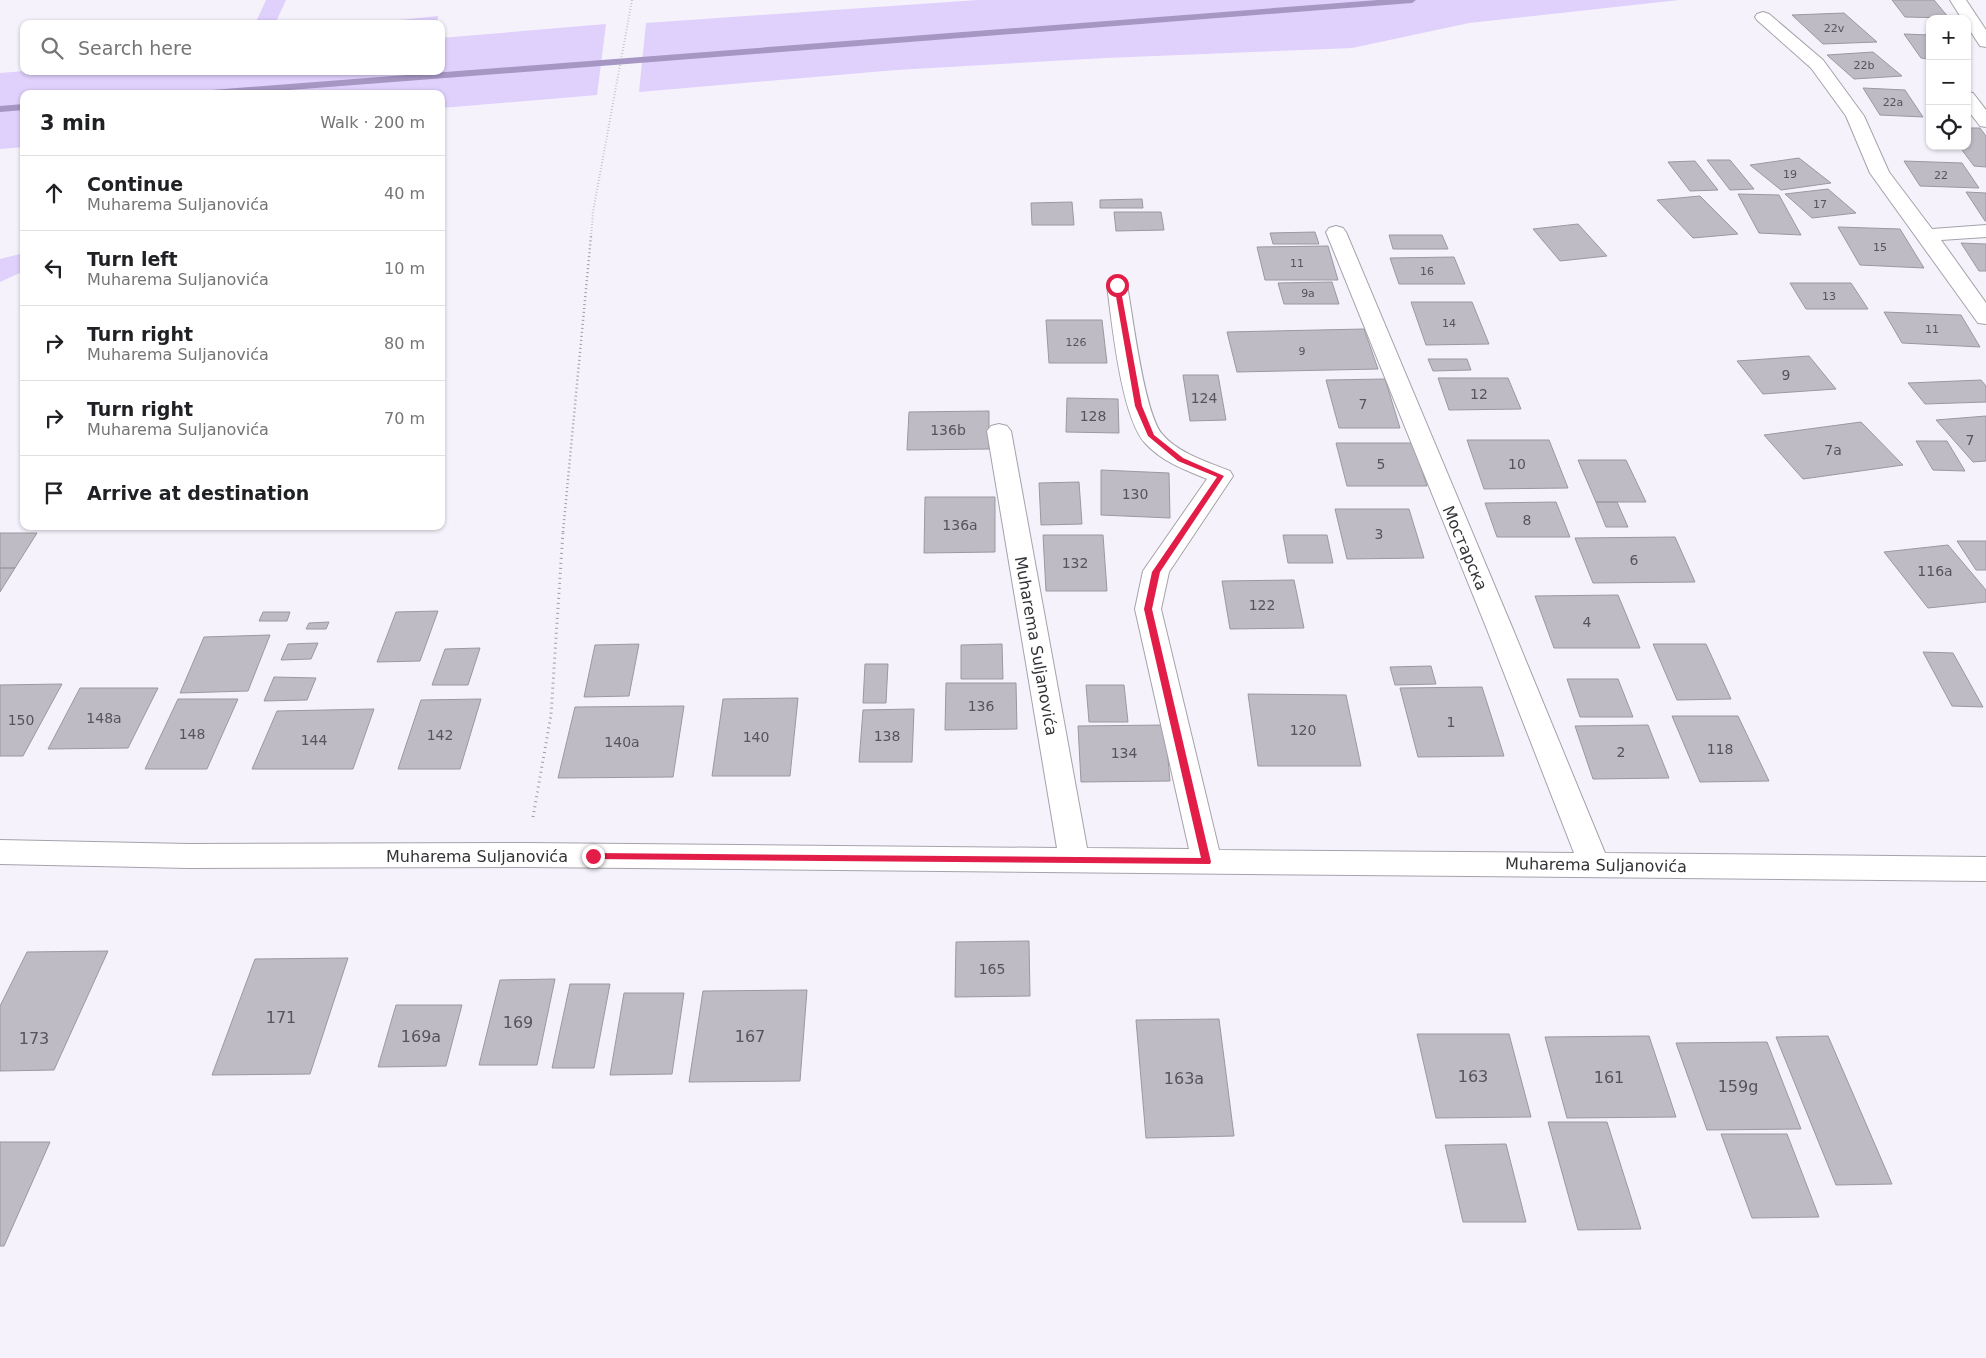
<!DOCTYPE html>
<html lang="en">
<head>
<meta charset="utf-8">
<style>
	body { margin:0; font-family:"DejaVu Sans",sans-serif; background:#f2f2f2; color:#202124 }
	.controls { position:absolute; right:15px; top:15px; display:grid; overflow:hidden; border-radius:10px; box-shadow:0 1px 4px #0004 }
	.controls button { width:45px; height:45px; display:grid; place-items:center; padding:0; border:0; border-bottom:1px solid #e0e0e0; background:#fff; color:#202124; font:25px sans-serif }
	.stop { position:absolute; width:15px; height:15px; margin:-11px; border:4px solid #e11d48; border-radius:50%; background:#fff }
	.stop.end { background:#e11d48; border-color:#fff; box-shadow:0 1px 5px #0008 }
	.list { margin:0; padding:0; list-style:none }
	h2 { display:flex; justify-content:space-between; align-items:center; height:65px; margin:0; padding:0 20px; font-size:21px }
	h2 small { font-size:16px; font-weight:400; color:#757577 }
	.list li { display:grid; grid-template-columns:32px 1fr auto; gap:15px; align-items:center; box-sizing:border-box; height:75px; padding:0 20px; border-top:1px solid #e0e0e0 }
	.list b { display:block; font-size:19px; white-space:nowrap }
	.list p { margin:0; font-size:16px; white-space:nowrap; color:#757577 }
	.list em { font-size:16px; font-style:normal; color:#757577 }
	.icon { flex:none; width:28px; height:28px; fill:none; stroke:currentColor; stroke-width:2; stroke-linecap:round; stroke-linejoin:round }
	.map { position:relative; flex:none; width:1986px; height:1358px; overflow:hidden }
	.search { position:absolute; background:#fff; box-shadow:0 1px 4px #0004; left:20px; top:20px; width:425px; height:55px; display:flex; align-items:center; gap:12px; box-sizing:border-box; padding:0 18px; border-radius:10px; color:#757577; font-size:19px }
	.panel { position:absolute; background:#fff; box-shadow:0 1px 4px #0004; left:20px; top:90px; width:425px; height:440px; border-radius:10px }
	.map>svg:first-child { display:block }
</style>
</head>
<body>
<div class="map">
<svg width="1986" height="1358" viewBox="0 0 1986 1358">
	<rect width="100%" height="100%" fill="#f5f2fb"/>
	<path fill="#dfd0fc" d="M 266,0 L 286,0 L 275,24 L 255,24 Z
		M 978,0 L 1679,0 L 1469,23 L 1352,48 L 1105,58 L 896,70 L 639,92 L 646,23 Z
		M 438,16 L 437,24 L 360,24 Z
		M 606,24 L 597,95 L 441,108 L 441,94 L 24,94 L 24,147 L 0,149 L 0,73 L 25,71 L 441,71 L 441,38 Z
		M 24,253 L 24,271 L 0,282 L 0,259 Z"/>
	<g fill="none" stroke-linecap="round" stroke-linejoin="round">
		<path fill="#a596c3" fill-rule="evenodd" d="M 1378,0 L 1416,0 L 1412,3 L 239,94 L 194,94 L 199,91 Z
			M 24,104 L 24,110 L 0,112 L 0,106 Z"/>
	</g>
	<path fill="#bebbc4" stroke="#9b98a0" d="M 1892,0 L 1934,0 L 1949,18 L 1905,17 Z
		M 1844,13 L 1877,42 L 1823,44 L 1792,15 Z
		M 1904,34 L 1930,35 L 1930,59 L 1921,58 Z
		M 1873,52 L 1902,76 L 1854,79 L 1827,55 Z
		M 1863,88 L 1905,90 L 1923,117 L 1880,115 Z
		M 1967,128 L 1980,128 L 1986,136 L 1986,167 L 1974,166 L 1959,146 L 1967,146 Z
		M 1799,158 L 1831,183 L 1781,190 L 1750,165 Z
		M 1707,160 L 1730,160 L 1754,189 L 1730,190 Z
		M 1695,161 L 1718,190 L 1690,191 L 1668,162 Z
		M 1904,161 L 1962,163 L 1979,188 L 1920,186 Z
		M 1828,189 L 1856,213 L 1812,218 L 1785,194 Z
		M 1966,192 L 1986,193 L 1986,221 L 1985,221 Z
		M 1738,194 L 1779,195 L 1801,235 L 1759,233 Z
		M 1700,196 L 1738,234 L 1693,238 L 1657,200 Z
		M 1142,199 L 1143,208 L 1100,208 L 1100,200 Z
		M 1072,202 L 1074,225 L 1032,225 L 1031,203 Z
		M 1114,212 L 1161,212 L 1164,230 L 1116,231 Z
		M 1578,224 L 1607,256 L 1560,261 L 1533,229 Z
		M 1838,227 L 1900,229 L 1924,268 L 1860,265 Z
		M 1315,232 L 1319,244 L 1273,244 L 1270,233 Z
		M 1389,235 L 1442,235 L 1448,249 L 1393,249 Z
		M 1961,243 L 1986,244 L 1986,271 L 1979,271 Z
		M 1328,246 L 1338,280 L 1265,280 L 1257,247 Z
		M 1454,257 L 1465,284 L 1399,284 L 1390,258 Z
		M 1332,282 L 1339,304 L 1284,304 L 1278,283 Z
		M 1790,283 L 1851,283 L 1868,309 L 1806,309 Z
		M 1411,302 L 1472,302 L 1489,344 L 1426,345 Z
		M 1884,312 L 1961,315 L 1980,347 L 1902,343 Z
		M 1046,320 L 1102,320 L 1107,363 L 1049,363 Z
		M 1364,329 L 1378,369 L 1237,372 L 1227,332 Z
		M 1809,356 L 1836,389 L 1763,394 L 1737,361 Z
		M 1428,359 L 1467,359 L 1471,370 L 1433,371 Z
		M 1183,375 L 1218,375 L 1226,420 L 1190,421 Z
		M 1438,378 L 1508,378 L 1521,409 L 1449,410 Z
		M 1385,379 L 1400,428 L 1339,428 L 1326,380 Z
		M 1981,380 L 1986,386 L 1986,402 L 1925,404 L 1908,383 Z
		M 1067,398 L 1118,399 L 1119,433 L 1066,432 Z
		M 989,411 L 989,449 L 907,450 L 909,412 Z
		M 1986,416 L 1986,461 L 1973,462 L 1936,420 Z
		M 1861,422 L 1903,465 L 1803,479 L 1764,435 Z
		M 1467,440 L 1549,440 L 1568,488 L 1484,489 Z
		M 1916,441 L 1947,441 L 1965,471 L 1933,470 Z
		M 1336,443 L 1413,443 L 1427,486 L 1347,486 Z
		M 1578,460 L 1626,460 L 1646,502 L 1596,502 Z
		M 1101,470 L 1169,473 L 1170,518 L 1101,515 Z
		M 1079,482 L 1082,524 L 1041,525 L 1039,483 Z
		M 925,497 L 995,497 L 995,552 L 924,553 Z
		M 1556,502 L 1570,537 L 1497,537 L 1485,503 Z
		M 1596,502 L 1617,502 L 1628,527 L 1606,527 Z
		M 1335,509 L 1409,509 L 1424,558 L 1347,559 Z
		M 0,533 L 37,533 L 15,568 L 0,568 Z
		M 1043,535 L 1103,535 L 1107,591 L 1046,591 Z
		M 1283,535 L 1327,535 L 1333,563 L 1288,563 Z
		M 1675,537 L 1695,582 L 1593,583 L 1575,538 Z
		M 1957,541 L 1986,541 L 1986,570 L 1976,570 Z
		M 1948,545 L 1986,590 L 1986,602 L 1928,608 L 1884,552 Z
		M 0,568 L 15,568 L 0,592 Z
		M 1294,580 L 1304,628 L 1230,629 L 1222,581 Z
		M 1618,595 L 1640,648 L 1554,648 L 1535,596 Z
		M 438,611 L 420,661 L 377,662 L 396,612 Z
		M 263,612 L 290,612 L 287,621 L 259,621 Z
		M 329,622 L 326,629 L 306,629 L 309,623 Z
		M 270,635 L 248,691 L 180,693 L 204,637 Z
		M 318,643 L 311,659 L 281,660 L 288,644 Z
		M 639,644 L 629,696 L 584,697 L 595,645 Z
		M 1002,644 L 1003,679 L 961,679 L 961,645 Z
		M 1653,644 L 1706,644 L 1731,699 L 1677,700 Z
		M 480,648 L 468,685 L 432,685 L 445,649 Z
		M 1923,652 L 1953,653 L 1983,707 L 1952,706 Z
		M 865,664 L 888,664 L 886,703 L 863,703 Z
		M 1431,666 L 1436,684 L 1395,685 L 1390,667 Z
		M 274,677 L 316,678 L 307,700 L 264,701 Z
		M 1567,679 L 1618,679 L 1633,717 L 1580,717 Z
		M 946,683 L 1016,683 L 1017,729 L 945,730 Z
		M 62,684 L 23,756 L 0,756 L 0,685 Z
		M 1086,685 L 1124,685 L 1128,722 L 1089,722 Z
		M 1482,687 L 1504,756 L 1418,757 L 1400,688 Z
		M 80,688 L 158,688 L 128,748 L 48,749 Z
		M 1248,694 L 1346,695 L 1361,766 L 1258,766 Z
		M 798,698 L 790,776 L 712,776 L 723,699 Z
		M 178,699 L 238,699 L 207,769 L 145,769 Z
		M 481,699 L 460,769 L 398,769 L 421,700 Z
		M 684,706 L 673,777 L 558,778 L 575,707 Z
		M 374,709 L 353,769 L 252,769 L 277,711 Z
		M 914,709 L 912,762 L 859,762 L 863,710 Z
		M 1672,716 L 1738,716 L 1769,781 L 1700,782 Z
		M 1165,725 L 1170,781 L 1081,782 L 1078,726 Z
		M 1648,725 L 1669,778 L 1593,779 L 1575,726 Z
		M 1029,941 L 1030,996 L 955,997 L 956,942 Z
		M 108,951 L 54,1070 L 0,1071 L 0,1006 L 27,952 Z
		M 348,958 L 310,1074 L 212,1075 L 255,959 Z
		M 555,979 L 537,1065 L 479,1065 L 500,980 Z
		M 570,984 L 610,984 L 594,1068 L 552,1068 Z
		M 807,990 L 800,1081 L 689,1082 L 703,991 Z
		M 624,993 L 684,993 L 672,1074 L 610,1075 Z
		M 396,1005 L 462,1005 L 446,1066 L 378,1067 Z
		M 1219,1019 L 1234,1136 L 1146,1138 L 1136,1020 Z
		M 1417,1034 L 1509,1034 L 1531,1117 L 1436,1118 Z
		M 1649,1036 L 1676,1117 L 1567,1118 L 1545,1037 Z
		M 1828,1036 L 1892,1184 L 1836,1185 L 1776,1037 Z
		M 1767,1042 L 1801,1129 L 1707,1130 L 1676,1043 Z
		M 1548,1122 L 1607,1122 L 1641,1229 L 1578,1230 Z
		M 1721,1134 L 1787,1134 L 1819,1217 L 1752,1218 Z
		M 0,1142 L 50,1142 L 4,1246 L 0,1246 Z
		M 1506,1144 L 1526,1222 L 1463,1222 L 1445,1145 Z"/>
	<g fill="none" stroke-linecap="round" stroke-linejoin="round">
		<g stroke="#a5a2ab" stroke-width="2">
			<path id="street" d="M 1950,0 L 1966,0 L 1986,30 L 1986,47 L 1980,46 L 1967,26 L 1967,19 L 1962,19 Z
				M 1763,12 L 1769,14 L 1823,60 L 1864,116 L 1889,172 L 1932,229 L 1986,225 L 1986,237 L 1941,240 L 1986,303 L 1986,324 L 1978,323 L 1870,173 L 1846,116 L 1811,68 L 1757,20 L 1755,17 L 1757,14 Z
				M 1967,92 L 1973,93 L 1986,110 L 1986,127 L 1980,126 L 1967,109 Z
				M 1336,226 L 1343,228 L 1346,232 L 1512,627 L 1605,853 L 1986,857 L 1986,881 L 526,867 L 189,868 L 0,864 L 0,840 L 189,844 L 526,843 L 1057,848 L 987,431 L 991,426 L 999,424 L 1007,426 L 1011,431 L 1087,848 L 1189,849 L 1135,609 L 1143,571 L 1207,479 C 1185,470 1161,461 1145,443 C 1121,416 1112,323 1107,285 L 1110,281 L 1117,279 L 1124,281 L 1127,285 C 1133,317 1144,412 1162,434 C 1178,453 1207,462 1230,471 L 1233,476 L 1169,572 L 1161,609 L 1219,850 L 1574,853 L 1486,627 L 1326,232 L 1329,228 Z"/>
		</g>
		<path stroke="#9f9ca3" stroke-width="2" stroke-dasharray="0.5 2.5" stroke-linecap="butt" d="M 591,237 L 593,212 L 632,0"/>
		<path stroke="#9f9ca3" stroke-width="2.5" stroke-dasharray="1 3" stroke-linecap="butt" d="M 563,532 L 591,236"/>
		<path stroke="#9f9ca3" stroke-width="3" stroke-dasharray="1 4" stroke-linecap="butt" d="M 533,817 L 551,715 L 563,531"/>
		<use href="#street" fill="#fff" fill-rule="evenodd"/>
	</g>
	<path fill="#e11d48" d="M 1117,283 L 1120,285 L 1142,406 L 1154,435 L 1183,458 L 1224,476 L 1160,572 L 1152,609 L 1211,862 L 1210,864 L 590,859 L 590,854 L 593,853 L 1201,858 L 1144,609 L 1152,572 L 1217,477 L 1178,461 L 1148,436 L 1135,406 L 1114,285 Z"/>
	<g text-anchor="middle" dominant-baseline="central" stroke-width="4" stroke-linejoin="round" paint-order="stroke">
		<g font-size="11" fill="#56545a">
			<text x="1834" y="28">22v</text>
			<text x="1864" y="65">22b</text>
			<text x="1893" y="102">22a</text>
			<text x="1790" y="174">19</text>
			<text x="1941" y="175">22</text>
			<text x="1820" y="204">17</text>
			<text x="1880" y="247">15</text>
			<text x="1297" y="263">11</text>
			<text x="1427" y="271">16</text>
			<text x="1308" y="293">9a</text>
			<text x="1829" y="296">13</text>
			<text x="1449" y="323">14</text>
			<text x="1932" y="329">11</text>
			<text x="1076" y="342">126</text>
			<text x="1302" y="351">9</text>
		</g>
		<g font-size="14" fill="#56545a">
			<text x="1786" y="375">9</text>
			<text x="1479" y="394">12</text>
			<text x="1204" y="398">124</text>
			<text x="1363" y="404">7</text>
			<text x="1093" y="416">128</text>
			<text x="948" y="430">136b</text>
			<text x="1970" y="440">7</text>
			<text x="1833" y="450">7a</text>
			<text x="1381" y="464">5</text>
			<text x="1517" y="464">10</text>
			<text x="1135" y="494">130</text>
			<text x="1527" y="520">8</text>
			<text x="960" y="525">136a</text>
			<text x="1379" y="534">3</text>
			<text x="1634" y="560">6</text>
			<text x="1075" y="563">132</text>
			<text x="1935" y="571">116a</text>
			<text x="1262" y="605">122</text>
			<text x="1587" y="622">4</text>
			<text x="981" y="706">136</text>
			<text x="104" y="718">148a</text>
			<text x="21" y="720">150</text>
			<text x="1451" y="722">1</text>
			<text x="1303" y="730">120</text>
			<text x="192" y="734">148</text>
			<text x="440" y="735">142</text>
			<text x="887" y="736">138</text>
			<text x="756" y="737">140</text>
			<text x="314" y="740">144</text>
			<text x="622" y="742">140a</text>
			<text x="1720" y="749">118</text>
			<text x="1621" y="752">2</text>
			<text x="1124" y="753">134</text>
			<text x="992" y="969">165</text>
		</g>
		<g font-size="16" fill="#333236" stroke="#fff">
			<text transform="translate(1465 548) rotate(67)">Мостарска</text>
			<text transform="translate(1036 646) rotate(80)">Muharema Suljanovića</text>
			<text x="477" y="856">Muharema Suljanovića</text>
			<text transform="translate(1596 865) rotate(1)">Muharema Suljanovića</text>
		</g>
		<g font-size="16" fill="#56545a">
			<text x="281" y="1017">171</text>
			<text x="518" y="1022">169</text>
			<text x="421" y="1036">169a</text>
			<text x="750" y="1036">167</text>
			<text x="34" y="1038">173</text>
			<text x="1473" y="1076">163</text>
			<text x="1609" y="1077">161</text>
			<text x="1184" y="1078">163a</text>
			<text x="1738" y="1086">159g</text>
		</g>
	</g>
</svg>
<div class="controls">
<button>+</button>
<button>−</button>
<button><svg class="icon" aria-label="locate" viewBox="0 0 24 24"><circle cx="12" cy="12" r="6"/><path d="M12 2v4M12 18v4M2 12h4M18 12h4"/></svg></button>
</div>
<div class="stop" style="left:1117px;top:285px"></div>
<div class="stop end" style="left:593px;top:856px"></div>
<div class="search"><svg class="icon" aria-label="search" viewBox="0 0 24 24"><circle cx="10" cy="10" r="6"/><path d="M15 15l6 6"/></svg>Search here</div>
<section class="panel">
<h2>3 min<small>Walk · 200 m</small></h2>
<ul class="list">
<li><svg class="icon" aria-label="ahead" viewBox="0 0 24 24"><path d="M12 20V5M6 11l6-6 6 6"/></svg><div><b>Continue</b><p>Muharema Suljanovića</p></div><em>40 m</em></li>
<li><svg class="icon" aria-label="left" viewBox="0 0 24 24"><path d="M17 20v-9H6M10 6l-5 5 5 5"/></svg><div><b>Turn left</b><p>Muharema Suljanovića</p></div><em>10 m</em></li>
<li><svg class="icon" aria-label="right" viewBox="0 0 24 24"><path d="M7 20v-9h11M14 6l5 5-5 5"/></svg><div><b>Turn right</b><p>Muharema Suljanovića</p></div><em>80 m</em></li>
<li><svg class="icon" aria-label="right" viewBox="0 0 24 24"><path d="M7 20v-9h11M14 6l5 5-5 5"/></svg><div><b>Turn right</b><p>Muharema Suljanovića</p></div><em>70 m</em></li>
<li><svg class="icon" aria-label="arrive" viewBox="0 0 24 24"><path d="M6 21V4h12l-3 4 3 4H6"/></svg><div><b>Arrive at destination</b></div></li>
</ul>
</section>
</div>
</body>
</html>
